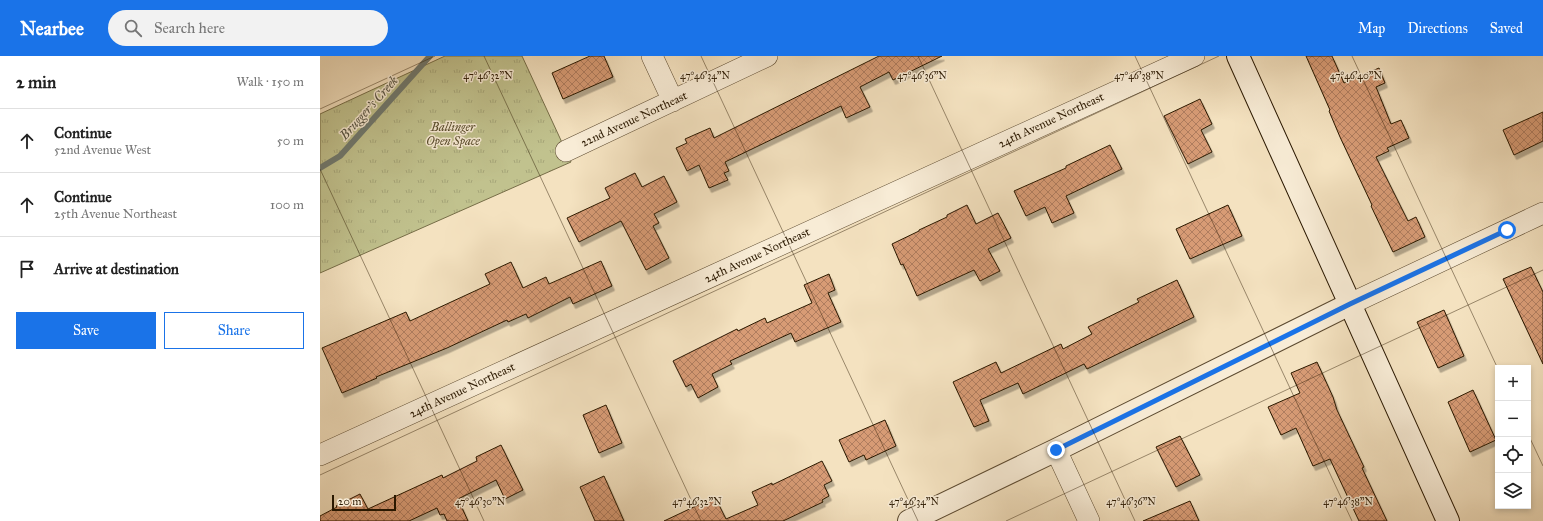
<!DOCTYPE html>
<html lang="en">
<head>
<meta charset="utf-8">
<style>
	body { margin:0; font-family:"IM FELL Great Primer",serif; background:#f2f2f2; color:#222 }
	.controls { position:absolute; right:12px; bottom:12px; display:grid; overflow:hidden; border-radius:0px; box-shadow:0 2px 6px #0003 }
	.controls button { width:36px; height:36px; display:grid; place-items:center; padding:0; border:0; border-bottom:1px solid #e0e0e0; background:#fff; color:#222; font:20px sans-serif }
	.scale { position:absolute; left:12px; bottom:10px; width:64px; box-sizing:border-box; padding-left:4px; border:2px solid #2a1800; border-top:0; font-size:11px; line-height:14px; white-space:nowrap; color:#2a1800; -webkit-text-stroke:3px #f8ecd6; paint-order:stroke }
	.stop { position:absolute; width:12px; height:12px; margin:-9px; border:3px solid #1a73e8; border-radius:50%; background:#fff }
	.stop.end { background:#1a73e8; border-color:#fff; box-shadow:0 1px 4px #0008 }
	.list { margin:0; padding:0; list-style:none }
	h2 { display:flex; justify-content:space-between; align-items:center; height:52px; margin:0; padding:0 16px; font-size:17px }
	h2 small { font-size:13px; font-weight:400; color:#767676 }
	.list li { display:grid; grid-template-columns:26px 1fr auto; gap:12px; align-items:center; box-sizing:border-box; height:64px; padding:0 16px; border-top:1px solid #e0e0e0 }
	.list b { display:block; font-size:15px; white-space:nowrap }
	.list p { margin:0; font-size:13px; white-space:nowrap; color:#767676 }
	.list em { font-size:13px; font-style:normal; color:#767676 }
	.actions { display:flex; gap:8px; padding:12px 16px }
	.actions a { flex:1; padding:9px 0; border:1px solid #1a73e8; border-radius:0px; text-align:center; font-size:14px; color:#1a73e8 }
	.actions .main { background:#1a73e8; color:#fff }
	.icon { flex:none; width:22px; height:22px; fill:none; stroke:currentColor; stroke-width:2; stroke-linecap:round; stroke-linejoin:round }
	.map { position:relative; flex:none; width:1223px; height:465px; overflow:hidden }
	header { display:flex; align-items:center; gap:24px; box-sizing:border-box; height:56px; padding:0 20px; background:#1a73e8; color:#fff }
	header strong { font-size:19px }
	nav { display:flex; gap:22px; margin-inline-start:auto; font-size:14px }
	.search { width:280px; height:36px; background:#f2f2f2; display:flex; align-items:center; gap:10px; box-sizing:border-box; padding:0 14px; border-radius:22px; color:#767676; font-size:15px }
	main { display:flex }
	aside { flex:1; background:#fff }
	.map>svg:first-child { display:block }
</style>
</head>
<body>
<header>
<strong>Nearbee</strong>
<div class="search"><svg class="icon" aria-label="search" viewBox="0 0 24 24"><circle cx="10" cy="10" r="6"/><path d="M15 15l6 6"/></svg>Search here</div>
<nav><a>Map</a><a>Directions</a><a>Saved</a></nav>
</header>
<main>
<aside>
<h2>2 min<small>Walk · 150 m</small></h2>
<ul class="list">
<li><svg class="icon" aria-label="ahead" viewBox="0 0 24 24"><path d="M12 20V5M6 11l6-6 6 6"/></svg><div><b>Continue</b><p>52nd Avenue West</p></div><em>50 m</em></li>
<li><svg class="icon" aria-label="ahead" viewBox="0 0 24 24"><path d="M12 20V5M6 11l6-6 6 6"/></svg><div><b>Continue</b><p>25th Avenue Northeast</p></div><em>100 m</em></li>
<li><svg class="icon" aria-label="arrive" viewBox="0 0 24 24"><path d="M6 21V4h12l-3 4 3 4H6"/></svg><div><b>Arrive at destination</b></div></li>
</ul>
<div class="actions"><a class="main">Save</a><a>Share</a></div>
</aside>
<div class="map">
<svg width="1223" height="465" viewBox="0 0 1223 465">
	<defs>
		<pattern id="park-tufts" width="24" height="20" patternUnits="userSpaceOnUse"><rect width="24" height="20" fill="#c1c28e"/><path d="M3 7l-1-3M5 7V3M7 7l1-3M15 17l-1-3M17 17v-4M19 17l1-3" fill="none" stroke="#a6a679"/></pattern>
		<pattern id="building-cross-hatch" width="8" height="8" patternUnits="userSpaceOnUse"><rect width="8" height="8" fill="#d79b75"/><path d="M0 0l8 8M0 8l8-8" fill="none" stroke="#af7d5e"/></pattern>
		<filter id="shadow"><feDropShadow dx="2.5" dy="4.5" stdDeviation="0" flood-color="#0004"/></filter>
	</defs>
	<rect width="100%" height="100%" fill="#f4e2c0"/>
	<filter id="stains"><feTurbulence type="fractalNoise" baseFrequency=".005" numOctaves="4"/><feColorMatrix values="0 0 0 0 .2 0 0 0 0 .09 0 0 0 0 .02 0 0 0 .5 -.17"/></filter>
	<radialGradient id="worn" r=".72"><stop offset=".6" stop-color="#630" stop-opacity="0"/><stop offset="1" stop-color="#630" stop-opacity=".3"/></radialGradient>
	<path fill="url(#park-tufts)" stroke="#766d47" d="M 125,0 L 202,0 L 251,106 L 0,217 L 0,58 Z"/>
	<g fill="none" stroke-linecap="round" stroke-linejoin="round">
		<path stroke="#707a70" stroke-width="6" d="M 0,112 L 20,100 L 110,0"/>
	</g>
	<path fill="url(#building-cross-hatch)" stroke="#2a1800" filter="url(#shadow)" d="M 270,0 L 284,0 L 293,21 L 243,43 L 232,17 Z
		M 559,0 L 622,0 L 573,24 L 569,16 L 540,31 L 550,51 L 526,62 L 521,50 L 405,106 L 409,115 L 404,117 L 408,124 L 389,132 L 379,109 L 367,115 L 356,92 L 367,87 L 365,83 L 390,72 L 394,82 Z
		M 986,0 L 1012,0 L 1024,27 L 1059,12 L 1065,27 L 1056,31 L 1071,68 L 1081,64 L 1089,82 L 1067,92 L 1069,95 L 1056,101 L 1088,165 L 1096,161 L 1105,181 L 1073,196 L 1051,150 L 1052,149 L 1020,81 L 1009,55 L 1010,54 Z
		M 880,43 L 892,68 L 881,74 L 892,96 L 868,108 L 844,60 Z
		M 1223,56 L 1223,85 L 1194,99 L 1183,74 Z
		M 790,89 L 802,113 L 746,140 L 754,157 L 732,167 L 725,151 L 706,160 L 694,135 L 746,112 L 746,110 Z
		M 315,117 L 322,131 L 344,120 L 357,146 L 334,158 L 339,167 L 333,170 L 349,202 L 326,214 L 301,165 L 259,186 L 247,162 L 290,142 L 285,132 Z
		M 647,149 L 656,168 L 678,157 L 691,182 L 668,193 L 680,215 L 660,225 L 654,214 L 597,240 L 583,208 L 581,209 L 572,188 L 599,175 L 599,174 L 627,161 L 627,159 Z
		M 908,149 L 922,180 L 870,203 L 856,173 Z
		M 281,205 L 292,230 L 253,248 L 250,241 L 208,262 L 206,258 L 188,266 L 187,264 L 127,292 L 56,321 L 57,322 L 22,337 L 2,292 L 86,256 L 90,265 L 170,228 L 165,218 L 191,206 L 203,232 L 226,221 L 229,228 Z
		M 1211,211 L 1223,236 L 1223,308 L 1183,223 Z
		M 509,218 L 515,234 L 508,237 L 521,266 L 475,286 L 471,277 L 410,305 L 412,308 L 392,318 L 398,331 L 378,342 L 371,328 L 366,331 L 353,305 L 417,273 L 418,275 L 445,262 L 447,267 L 492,247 L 484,229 Z
		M 857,224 L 874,261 L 767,313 L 764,308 L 703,338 L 698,327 L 660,344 L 669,365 L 654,371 L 633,326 L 676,306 L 681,317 L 741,288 L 743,293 L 772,278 L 768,271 L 819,246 L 817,243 Z
		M 1124,254 L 1144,300 L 1118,312 L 1097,266 Z
		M 997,306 L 1013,341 L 1017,354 L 1044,411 L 1042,412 L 1067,465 L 1039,465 L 1010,403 L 993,410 L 976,372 L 961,379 L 948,351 L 980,337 L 971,317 Z
		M 1153,334 L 1176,384 L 1150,396 L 1128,346 Z
		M 286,349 L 302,387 L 279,397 L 263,359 Z
		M 565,364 L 576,390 L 546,404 L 544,399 L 529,406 L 519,384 Z
		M 860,380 L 880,419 L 856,431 L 836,391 Z
		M 181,389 L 203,434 L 185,443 L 176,424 L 138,443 L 148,465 L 127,465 L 124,458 L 120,459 L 117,452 L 89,465 L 0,465 L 0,460 L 17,451 L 16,450 L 40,438 L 48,453 L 122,419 L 123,422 L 157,405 L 156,401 Z
		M 502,405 L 512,425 L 504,429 L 509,440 L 502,444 L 503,446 L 463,465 L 344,465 L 395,441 L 406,463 L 438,449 L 432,436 L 452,427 L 452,429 Z
		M 284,420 L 304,465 L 275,465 L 260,431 Z
		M 870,445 L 879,465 L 823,465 Z"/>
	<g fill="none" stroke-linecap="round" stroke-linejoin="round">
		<g stroke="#5c4a30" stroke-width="22">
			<path id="minor" d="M 332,0 L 353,45
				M 246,95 L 447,0
				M 1030,248 L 1223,157
				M 736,394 L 769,465
				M 0,399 L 874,0"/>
		</g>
		<g stroke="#5c4a30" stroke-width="24">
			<path id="tertiary" d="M 589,465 L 736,394 L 1030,248"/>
		</g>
		<g stroke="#2a1800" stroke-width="24">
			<path id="secondary" d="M 918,0 L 1128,465"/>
		</g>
		<use href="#minor" stroke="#f8ecd6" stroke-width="21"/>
		<use href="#tertiary" stroke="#f8ecd6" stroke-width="22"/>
		<use href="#secondary" stroke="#f8ecd6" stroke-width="22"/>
	</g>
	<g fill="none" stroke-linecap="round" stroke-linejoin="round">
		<path stroke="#1a73e8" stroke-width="5" d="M 736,394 L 1030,248 L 1187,174"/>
	</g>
	<path fill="none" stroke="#2a1800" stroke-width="1" stroke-opacity="0.45" d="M 164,0 L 381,465M 381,0 L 598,465M 598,0 L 815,465M 815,0 L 1032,465M 1032,0 L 1178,313M 0,53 L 115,0M 0,113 L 164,465M 1208,378 L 1223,410M 0,419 L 899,0M 686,465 L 1223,214"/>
	<g text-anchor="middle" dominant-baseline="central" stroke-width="3" stroke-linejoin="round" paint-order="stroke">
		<g font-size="12" fill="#2a1800" stroke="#f8ecd6">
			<text transform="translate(314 63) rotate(-25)">22nd Avenue Northeast</text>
			<text transform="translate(731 64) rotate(-25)">24th Avenue Northeast</text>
			<text transform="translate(437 199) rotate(-25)">24th Avenue Northeast</text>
			<text transform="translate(142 334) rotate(-25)">24th Avenue Northeast</text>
		</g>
		<g font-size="12" font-style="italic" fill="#574b2b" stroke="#f8ecd6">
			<text x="133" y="71">Ballinger<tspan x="133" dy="14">Open Space</tspan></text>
		</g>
		<g font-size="13" font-style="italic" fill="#535141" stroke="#f8ecd6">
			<text transform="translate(49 52) rotate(-48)">Brugger's Creek</text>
		</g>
	</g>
	<g font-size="10" text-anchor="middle" fill="#2a1800" stroke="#f8ecd6" stroke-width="3" stroke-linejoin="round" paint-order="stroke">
		<text x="168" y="23">47°46'32"N</text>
		<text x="385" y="23">47°46'34"N</text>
		<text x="602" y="23">47°46'36"N</text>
		<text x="819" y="23">47°46'38"N</text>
		<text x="1036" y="23">47°46'40"N</text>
		<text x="160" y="449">47°46'30"N</text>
		<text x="377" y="449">47°46'32"N</text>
		<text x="594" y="449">47°46'34"N</text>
		<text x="811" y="449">47°46'36"N</text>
		<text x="1028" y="449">47°46'38"N</text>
	</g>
	<rect width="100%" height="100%" filter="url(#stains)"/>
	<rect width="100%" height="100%" fill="url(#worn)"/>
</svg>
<div class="controls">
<button>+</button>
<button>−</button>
<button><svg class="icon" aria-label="locate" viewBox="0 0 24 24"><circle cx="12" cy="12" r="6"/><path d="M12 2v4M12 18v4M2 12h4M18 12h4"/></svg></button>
<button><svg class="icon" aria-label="layers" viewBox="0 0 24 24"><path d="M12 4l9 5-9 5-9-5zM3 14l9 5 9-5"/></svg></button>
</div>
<div class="scale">20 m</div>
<div class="stop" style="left:1187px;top:174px"></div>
<div class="stop end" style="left:736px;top:394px"></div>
</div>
</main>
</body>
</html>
